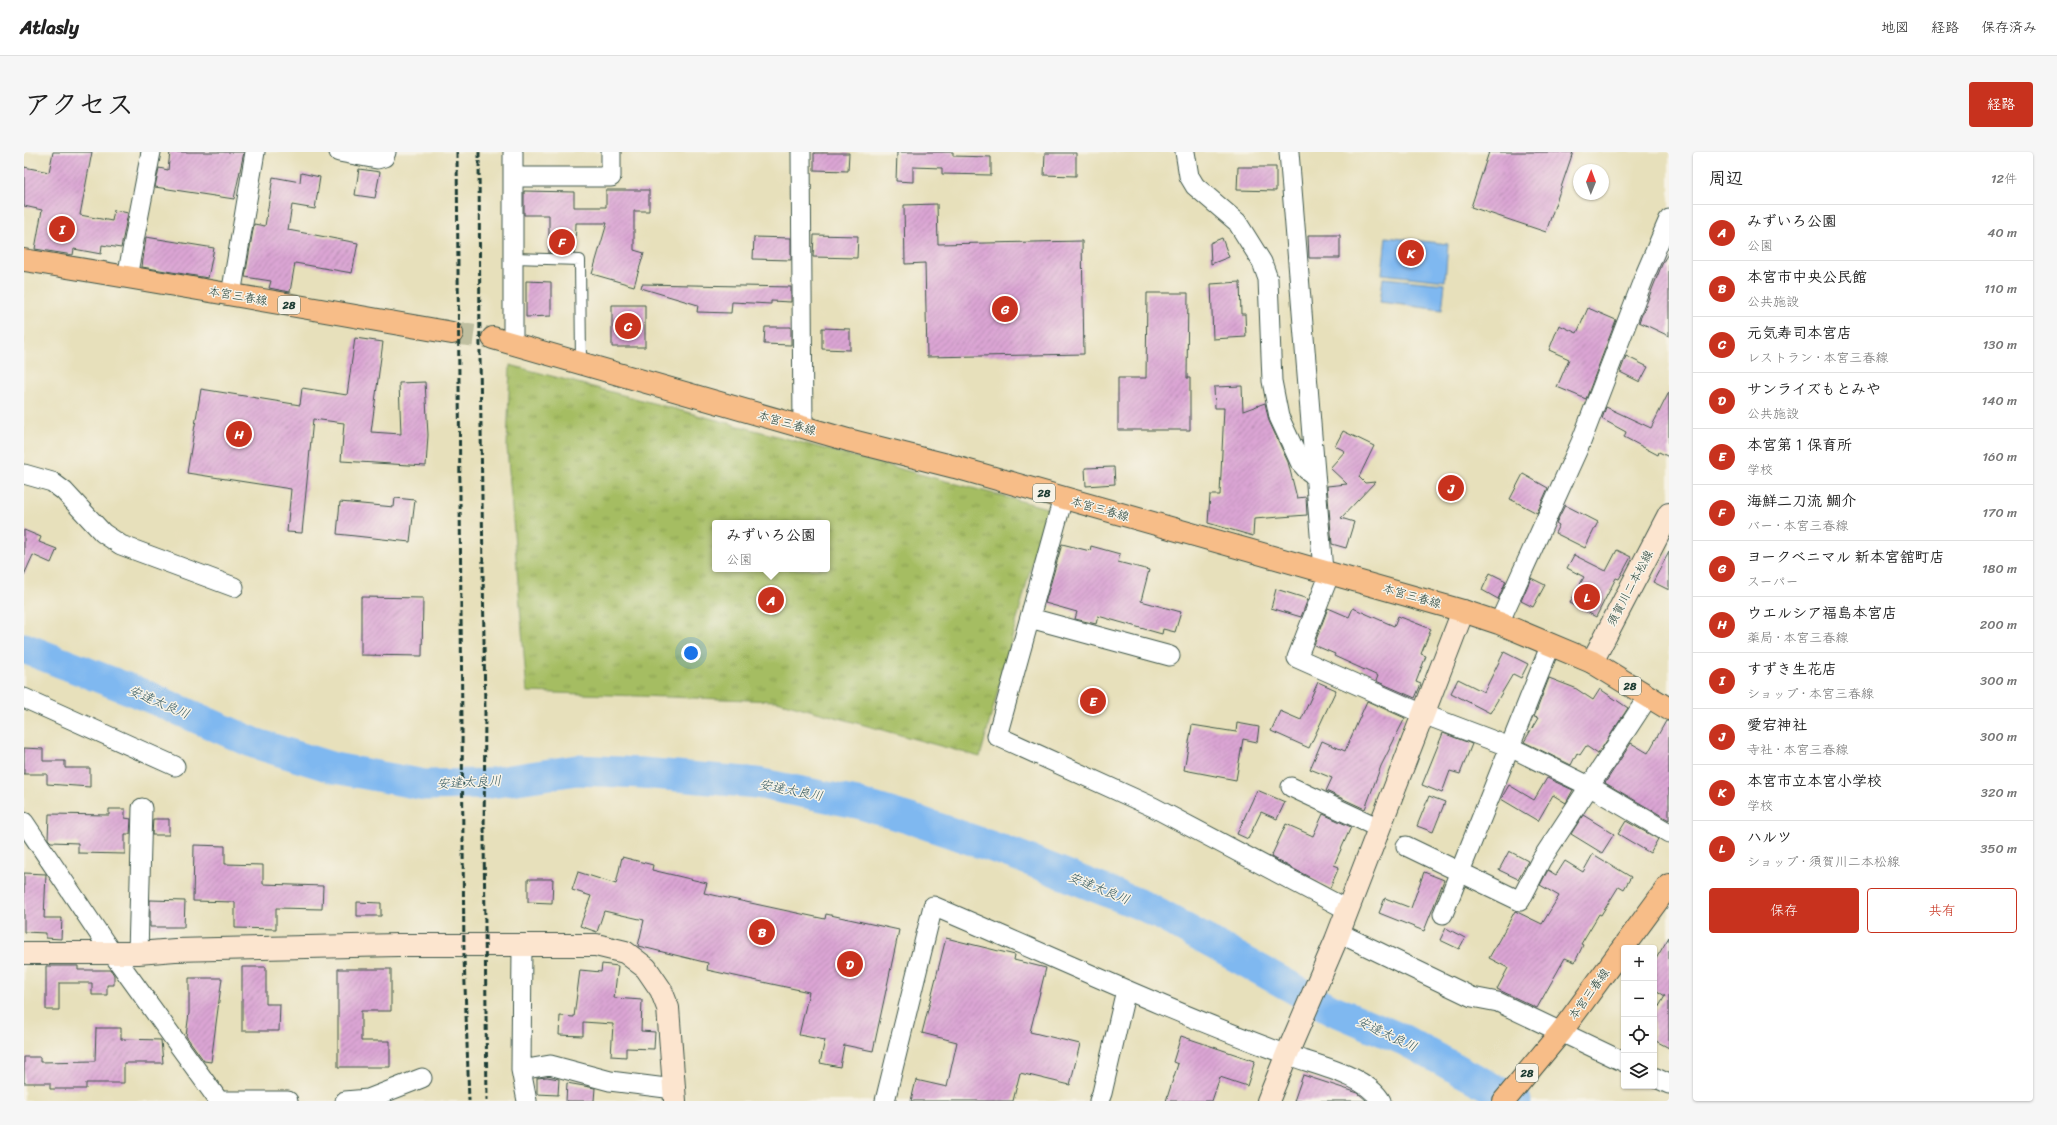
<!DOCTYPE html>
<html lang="ja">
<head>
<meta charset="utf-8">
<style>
	body { margin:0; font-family:Sriracha,"Klee One",sans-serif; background:#f6f6f6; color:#222 }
	.controls { position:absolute; right:12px; bottom:12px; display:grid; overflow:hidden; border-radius:4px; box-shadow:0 1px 3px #0004 }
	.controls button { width:36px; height:36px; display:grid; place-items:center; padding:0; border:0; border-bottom:1px solid #e0e0e0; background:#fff; color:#222; font:20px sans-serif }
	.compass { position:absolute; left:1549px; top:12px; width:36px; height:36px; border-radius:50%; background:#fff; box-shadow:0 1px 3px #0004; rotate:1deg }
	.you { position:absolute; left:667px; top:501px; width:14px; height:14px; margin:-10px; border:3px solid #fff; border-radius:50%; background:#1a73e8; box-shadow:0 0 0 6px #1a73e833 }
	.badge { display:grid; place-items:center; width:26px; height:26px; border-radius:50%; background:#c8321e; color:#fff; font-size:13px; font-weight:700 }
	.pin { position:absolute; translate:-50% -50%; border:2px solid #fff; box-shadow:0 1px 4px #0006 }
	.popup { position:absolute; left:688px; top:368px; width:118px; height:52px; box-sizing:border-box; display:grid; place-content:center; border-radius:4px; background:#fff; filter:drop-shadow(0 1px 3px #0005); font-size:13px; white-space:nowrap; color:#767676 }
	.popup b { font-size:15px; color:#222 }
	.popup::after { content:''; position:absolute; left:50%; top:100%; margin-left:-8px; border:8px solid transparent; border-top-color:#fff }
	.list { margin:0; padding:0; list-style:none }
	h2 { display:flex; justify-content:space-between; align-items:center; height:52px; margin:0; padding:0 16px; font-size:17px }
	h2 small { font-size:13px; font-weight:400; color:#767676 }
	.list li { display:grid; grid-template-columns:26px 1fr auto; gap:12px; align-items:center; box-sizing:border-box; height:56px; padding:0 16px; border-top:1px solid #e0e0e0 }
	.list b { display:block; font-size:15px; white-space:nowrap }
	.list p { margin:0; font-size:13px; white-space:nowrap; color:#767676 }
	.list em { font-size:13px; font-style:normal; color:#767676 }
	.actions { display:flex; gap:8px; padding:12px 16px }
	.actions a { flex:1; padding:9px 0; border:1px solid #c8321e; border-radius:4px; text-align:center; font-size:14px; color:#c8321e }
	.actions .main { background:#c8321e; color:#fff }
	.icon { flex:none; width:22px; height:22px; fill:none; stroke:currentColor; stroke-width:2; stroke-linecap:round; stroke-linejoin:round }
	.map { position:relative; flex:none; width:1645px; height:949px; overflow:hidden; border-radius:4px }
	header { display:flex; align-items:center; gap:24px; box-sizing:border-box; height:56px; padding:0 20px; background:#fff; border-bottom:1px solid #e0e0e0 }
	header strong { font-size:19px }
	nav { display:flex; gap:22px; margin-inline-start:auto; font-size:14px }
	.intro { display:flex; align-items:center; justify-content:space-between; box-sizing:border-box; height:96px; padding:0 24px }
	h1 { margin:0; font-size:28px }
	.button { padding:10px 18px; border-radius:4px; background:#c8321e; color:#fff; font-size:14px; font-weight:700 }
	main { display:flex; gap:24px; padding:0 24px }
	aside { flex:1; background:#fff; border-radius:4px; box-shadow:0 1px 3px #0004 }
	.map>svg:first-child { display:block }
</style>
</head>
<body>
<header>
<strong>Atlasly</strong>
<nav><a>地図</a><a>経路</a><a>保存済み</a></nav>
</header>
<div class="intro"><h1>アクセス</h1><a class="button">経路</a></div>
<main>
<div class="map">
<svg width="1645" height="949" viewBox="0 0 1645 949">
	<defs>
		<pattern id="park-tufts" width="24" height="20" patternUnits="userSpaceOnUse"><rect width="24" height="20" fill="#a5bd62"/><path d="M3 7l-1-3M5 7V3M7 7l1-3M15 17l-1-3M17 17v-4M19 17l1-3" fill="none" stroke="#869b52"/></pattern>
		<pattern id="building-hatch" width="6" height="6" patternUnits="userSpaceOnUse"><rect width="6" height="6" fill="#dba5d4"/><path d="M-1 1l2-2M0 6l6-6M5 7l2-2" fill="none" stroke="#b188ad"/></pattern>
	</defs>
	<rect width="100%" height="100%" fill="#f7f3e8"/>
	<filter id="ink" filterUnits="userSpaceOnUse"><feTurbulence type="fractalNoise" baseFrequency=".025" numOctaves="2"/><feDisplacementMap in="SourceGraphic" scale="8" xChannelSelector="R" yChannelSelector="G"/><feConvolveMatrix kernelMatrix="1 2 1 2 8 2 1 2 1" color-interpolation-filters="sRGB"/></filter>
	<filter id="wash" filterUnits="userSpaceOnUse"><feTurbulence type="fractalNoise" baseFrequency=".012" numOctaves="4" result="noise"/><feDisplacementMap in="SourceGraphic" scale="16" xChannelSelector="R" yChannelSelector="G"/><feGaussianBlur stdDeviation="0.9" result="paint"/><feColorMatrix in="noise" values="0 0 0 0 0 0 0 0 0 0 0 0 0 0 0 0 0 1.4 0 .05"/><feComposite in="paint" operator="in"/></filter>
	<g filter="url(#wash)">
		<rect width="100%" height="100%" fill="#e7e0bb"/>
		<path fill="url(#park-tufts)" stroke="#627d4b" fill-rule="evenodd" d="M 486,213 L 1023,356 L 956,605 L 753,549 L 503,540 L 483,295 ZM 691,371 L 803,371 L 803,417 L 691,417 Z"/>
		<path fill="#7fb8f0" stroke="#4f7a92" d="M 1362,85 L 1424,92 L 1421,129 L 1358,122 Z
			M 1359,126 L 1421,132 L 1418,158 L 1356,150 Z"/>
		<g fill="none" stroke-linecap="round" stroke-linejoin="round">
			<path stroke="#7fb8f0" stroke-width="31" d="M 0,496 L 123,544 L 230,591 L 310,616 L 401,633 L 460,632 L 553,618 L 618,621 L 733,631 L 833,651 L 893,669 L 992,703 L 1122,755 L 1307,857 L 1380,888 L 1492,949"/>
		</g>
		<g id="blocks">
			<path fill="url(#building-hatch)" d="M 29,0 L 68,0 L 56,63 L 88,69 L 90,58 L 104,61 L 97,96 L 78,93 L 77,102 L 50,97 L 49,103 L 11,97 L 18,58 L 0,54 L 0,15 L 25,20 Z
				M 146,0 L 220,0 L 210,47 L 131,35 L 135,16 L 144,18 Z
				M 873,0 L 929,0 L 929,4 L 967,5 L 967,23 L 918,22 L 918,16 L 889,15 L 889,30 L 872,29 Z
				M 1465,0 L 1549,0 L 1522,80 L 1447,55 Z
				M 790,1 L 825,1 L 824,19 L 790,18 Z
				M 1021,1 L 1052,1 L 1052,24 L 1020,23 Z
				M 1214,15 L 1252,15 L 1252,39 L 1213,38 Z
				M 335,17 L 356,20 L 351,46 L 331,43 Z
				M 277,21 L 296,25 L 291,57 L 268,53 L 264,78 L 334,91 L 328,121 L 271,111 L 266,140 L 245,136 L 247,129 L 221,125 L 230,72 L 241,74 L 249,25 L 276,30 Z
				M 582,38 L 625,38 L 625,59 L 610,59 L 610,98 L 620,101 L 610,134 L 568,122 L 583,71 L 552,71 L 551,101 L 525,101 L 525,63 L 500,63 L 500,39 L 550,40 L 550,55 L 582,55 Z
				M 913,52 L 914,92 L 1058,89 L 1060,202 L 903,205 L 901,111 L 881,112 L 880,53 Z
				M 790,83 L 834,84 L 833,106 L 789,105 Z
				M 1284,83 L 1316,83 L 1316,106 L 1285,106 Z
				M 122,85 L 190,96 L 184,126 L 118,115 Z
				M 730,85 L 767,86 L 767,108 L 729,107 Z
				M 1198,86 L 1205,105 L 1187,112 L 1186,91 Z
				M 1645,100 L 1645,184 L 1615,170 L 1639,110 Z
				M 502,129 L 527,130 L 527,164 L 502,165 Z
				M 1216,130 L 1217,162 L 1221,162 L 1222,185 L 1189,187 L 1187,132 Z
				M 618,132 L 767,135 L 767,150 L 747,149 L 747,152 L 708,150 L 707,161 L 673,160 L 674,153 L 617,136 Z
				M 1123,141 L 1164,141 L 1163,226 L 1166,226 L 1166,278 L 1094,278 L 1094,226 L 1122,226 Z
				M 588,153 L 621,153 L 621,195 L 588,195 Z
				M 1564,156 L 1592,168 L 1562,247 L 1533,235 L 1545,207 L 1525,198 L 1535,173 L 1553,181 Z
				M 741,175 L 767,175 L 767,193 L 740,192 Z
				M 798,176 L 826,177 L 826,198 L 798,197 Z
				M 331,186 L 359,190 L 347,280 L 377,282 L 375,231 L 401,230 L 404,283 L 402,314 L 317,309 L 320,271 L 289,267 L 278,381 L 263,380 L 267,337 L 163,321 L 177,237 L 276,253 L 278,236 L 323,243 Z
				M 1602,204 L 1624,215 L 1616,230 L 1596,220 Z
				M 1218,234 L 1219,259 L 1241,251 L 1245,269 L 1264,310 L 1273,346 L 1282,345 L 1283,363 L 1230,367 L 1229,384 L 1184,371 L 1186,343 L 1196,343 L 1200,256 L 1191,256 L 1190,235 Z
				M 1645,240 L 1645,305 L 1635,300 L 1634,303 L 1600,285 L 1602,280 L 1578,267 L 1582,255 L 1627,276 Z
				M 1319,279 L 1350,294 L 1335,325 L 1341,331 L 1351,330 L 1317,366 L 1330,370 L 1322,396 L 1308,392 L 1303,334 L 1323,332 L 1306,316 L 1321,299 L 1311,294 Z
				M 1090,315 L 1091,332 L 1062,334 L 1061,316 Z
				M 1499,322 L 1524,336 L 1513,361 L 1486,347 Z
				M 371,346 L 391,348 L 386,390 L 313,382 L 316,350 L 370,355 Z
				M 1541,353 L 1574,370 L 1561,396 L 1531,381 L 1535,373 L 1532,371 Z
				M 0,378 L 17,385 L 15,390 L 33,397 L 27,411 L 9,403 L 0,423 Z
				M 1038,392 L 1066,399 L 1067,394 L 1096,402 L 1094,410 L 1125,418 L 1117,449 L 1157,460 L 1151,480 L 1139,477 L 1138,482 L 1074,464 L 1072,472 L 1051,467 L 1053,460 L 1021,451 Z
				M 1593,398 L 1607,405 L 1595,427 L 1592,426 L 1572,465 L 1546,451 L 1560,425 L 1543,416 L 1550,403 L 1582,419 Z
				M 1645,400 L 1645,438 L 1629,430 Z
				M 1466,421 L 1482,429 L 1474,447 L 1458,438 Z
				M 1507,426 L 1521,433 L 1509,455 L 1497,449 Z
				M 1252,437 L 1284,447 L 1277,465 L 1247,456 Z
				M 337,445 L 399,446 L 398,504 L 337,503 Z
				M 1304,456 L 1325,465 L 1329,456 L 1370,474 L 1374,464 L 1407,477 L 1397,502 L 1402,504 L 1392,530 L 1397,532 L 1391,546 L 1352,529 L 1354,524 L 1310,504 L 1311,502 L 1290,493 Z
				M 1480,500 L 1504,512 L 1497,526 L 1489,522 L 1466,561 L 1427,541 L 1434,527 L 1460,540 Z
				M 1525,526 L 1551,536 L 1569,548 L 1576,537 L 1604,556 L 1574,602 L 1562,594 L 1556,603 L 1553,601 L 1547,613 L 1500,590 L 1514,566 L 1510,565 Z
				M 1294,530 L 1312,538 L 1285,596 L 1247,579 L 1256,559 L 1277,568 Z
				M 1343,549 L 1381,566 L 1357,614 L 1341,657 L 1302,639 L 1308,626 L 1286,617 L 1298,589 L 1321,599 Z
				M 1642,569 L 1645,569 L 1645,668 L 1581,631 L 1607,591 L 1624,601 Z
				M 1213,571 L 1235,575 L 1233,590 L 1219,587 L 1212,628 L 1160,618 L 1168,573 L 1212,580 Z
				M 1419,581 L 1448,592 L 1436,622 L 1426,619 L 1418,641 L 1398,633 Z
				M 0,596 L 19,597 L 19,609 L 41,609 L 41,616 L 66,616 L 66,635 L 23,632 L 23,622 L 0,622 Z
				M 1523,626 L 1549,638 L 1542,651 L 1529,643 L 1514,669 L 1477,647 L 1485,633 L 1510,648 Z
				M 1233,638 L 1261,650 L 1253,667 L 1237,660 L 1224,687 L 1213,682 Z
				M 1405,644 L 1421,650 L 1409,680 L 1393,674 Z
				M 85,657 L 101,657 L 101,666 L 107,667 L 106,682 L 101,682 L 101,702 L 54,701 L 54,691 L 27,690 L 24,687 L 25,662 L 85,663 Z
				M 1299,662 L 1327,675 L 1310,713 L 1315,715 L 1306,736 L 1247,705 L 1262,672 L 1289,684 Z
				M 1559,663 L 1590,682 L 1578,701 L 1547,682 Z
				M 129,667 L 145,667 L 145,683 L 128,683 Z
				M 1602,669 L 1634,687 L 1626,701 L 1594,682 Z
				M 170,693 L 201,694 L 201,712 L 239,713 L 239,732 L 299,734 L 298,757 L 252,756 L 252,777 L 211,776 L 211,750 L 169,749 Z
				M 1485,699 L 1504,709 L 1494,727 L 1475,718 Z
				M 1569,702 L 1607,725 L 1600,737 L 1595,734 L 1577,763 L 1575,762 L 1557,792 L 1559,793 L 1551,810 L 1541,806 L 1513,856 L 1473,837 L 1484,816 L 1465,806 L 1491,759 L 1518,772 L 1535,744 L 1516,733 L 1524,718 L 1532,723 L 1541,709 L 1559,720 Z
				M 598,705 L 629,713 L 628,718 L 683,731 L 680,741 L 801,767 L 802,762 L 875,778 L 849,899 L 820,893 L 816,915 L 796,911 L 801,888 L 775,883 L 785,840 L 683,818 L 684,811 L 614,794 L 620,768 L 580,759 L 573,780 L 556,774 L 567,744 L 548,738 L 554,720 L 592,732 Z
				M 1400,720 L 1420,728 L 1400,779 L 1355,761 L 1361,746 L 1387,756 Z
				M 0,721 L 22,722 L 20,766 L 38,766 L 37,787 L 22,786 L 22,781 L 0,780 Z
				M 504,727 L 529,727 L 528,751 L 504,750 Z
				M 126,748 L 161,749 L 160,775 L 126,775 Z
				M 333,750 L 357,751 L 357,764 L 333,764 Z
				M 1422,776 L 1441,786 L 1435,797 L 1416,788 Z
				M 1645,785 L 1645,896 L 1630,888 L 1630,863 L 1641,844 L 1630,837 L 1630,810 Z
				M 922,786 L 991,803 L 990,808 L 1022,816 L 1006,880 L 1056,892 L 1046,933 L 996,921 L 989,949 L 887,949 L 892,928 L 923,935 L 933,890 L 898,881 Z
				M 578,812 L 594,814 L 590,846 L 618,848 L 617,879 L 631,880 L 630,897 L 602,896 L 602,905 L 587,904 L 589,872 L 559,870 L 559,884 L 535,883 L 536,864 L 550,865 L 556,818 L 577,820 Z
				M 22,814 L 54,814 L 54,818 L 87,818 L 90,823 L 90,833 L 83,833 L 83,843 L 68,843 L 68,831 L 35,831 L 35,858 L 22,858 Z
				M 218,815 L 242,815 L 242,852 L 256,852 L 255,879 L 218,879 Z
				M 314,817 L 367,817 L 367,859 L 337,859 L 337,889 L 366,889 L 366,915 L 314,915 Z
				M 165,826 L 198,826 L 187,910 L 180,909 L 162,884 L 165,861 Z
				M 72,876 L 97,876 L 97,887 L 137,888 L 139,911 L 100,911 L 100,931 L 62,931 L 62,937 L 26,937 L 26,931 L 0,931 L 0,905 L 16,905 L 16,910 L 71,909 Z
				M 1157,884 L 1231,909 L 1223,934 L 1196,925 L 1188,949 L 1142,949 L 1154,912 L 1149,910 Z
				M 1279,923 L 1334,941 L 1343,949 L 1270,949 Z
				M 523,925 L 535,927 L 534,943 L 513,942 L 513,926 Z
				M 543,931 L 571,936 L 570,949 L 542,949 Z"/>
		</g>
	</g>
	<g filter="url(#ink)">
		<use href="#blocks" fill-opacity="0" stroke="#3d5548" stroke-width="1"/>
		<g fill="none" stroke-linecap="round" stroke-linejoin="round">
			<path stroke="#bfbfa0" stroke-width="22" stroke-dasharray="22 11" stroke-linecap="butt" d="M 428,181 L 469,186"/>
			<g stroke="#3d5548" stroke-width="12">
				<path id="lane" d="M 489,106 L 556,108 L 557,211"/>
			</g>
			<g stroke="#3d5548" stroke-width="21">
				<path id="street" d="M 315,0 L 353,7 L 360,5 L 362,0
					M 489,0 L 489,192
					M 777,0 L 779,275
					M 1161,0 L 1165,24 L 1171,34 L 1213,70 L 1238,110 L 1244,127 L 1248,229 L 1255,265 L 1276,310 L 1283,318 L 1291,324
					M 1265,0 L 1299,419
					M 489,25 L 587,25 L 587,0
					M 103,125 L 127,0
					M 207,143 L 231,0
					M 0,322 L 28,330 L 40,339 L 79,381 L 97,393 L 210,435
					M 1039,346 L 973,584 L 1129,655 L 1324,758
					M 1306,421 L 1273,506 L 1399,562 L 1486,595 L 1565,634 L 1645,681
					M 1006,466 L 1146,504
					M 1475,471 L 1557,290 L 1621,123 L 1645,67
					M 0,546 L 151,614
					M 1267,635 L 1355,676
					M 0,670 L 88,801 L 195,949
					M 1382,694 L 1496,749 L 1517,708 L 1624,545
					M 1419,762 L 1527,492
					M 1315,781 L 1448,845 L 1474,850 L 1600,910
					M 498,793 L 497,918 L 503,949
					M 114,801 L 118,656
					M 497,918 L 526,913 L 586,929 L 650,937
					M 1630,925 L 1645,932
					M 201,949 L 264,949
					M 321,949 L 344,947 L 398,926
					M 861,949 L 909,754 C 1027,804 1144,859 1264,903 C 1291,913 1342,923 1357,949
					M 1075,949 L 1078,941 L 1102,838"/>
			</g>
			<g stroke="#3d5548" stroke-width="24">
				<path id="secondary" d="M 1568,510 L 1645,362
					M 0,801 L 114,801 L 151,798 L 374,793 L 572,793 L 601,800 L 622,816 L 637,838 L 644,856 L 651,949
					M 1244,949 L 1263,902 L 1312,788 L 1439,459"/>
			</g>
			<g stroke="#3d5548" stroke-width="24">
				<path id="primary" d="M 0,108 C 143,131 285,156 428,181
					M 469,186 L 824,288 L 931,315 L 1439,459 L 1475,471 L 1568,510 L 1645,557
					M 1480,949 L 1537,880 L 1645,733"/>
			</g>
			<use href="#lane" stroke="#fff" stroke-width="10"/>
			<use href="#street" stroke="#fff" stroke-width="19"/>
			<use href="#secondary" stroke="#fce5cf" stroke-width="22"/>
			<use href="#primary" stroke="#f7bd88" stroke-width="22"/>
			<path stroke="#1f3d34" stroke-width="3" stroke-dasharray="6 3" stroke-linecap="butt" d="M 433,0 L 440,804 L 445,949
				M 455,0 L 456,204 L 461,560 L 460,685 L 463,949"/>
		</g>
	</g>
	<g text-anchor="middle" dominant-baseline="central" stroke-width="3" stroke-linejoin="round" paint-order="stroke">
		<g fill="#f7f3e8" stroke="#60746a" stroke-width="1">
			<rect x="254" y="144" width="22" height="18" rx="3"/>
			<rect x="1009" y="332" width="22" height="18" rx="3"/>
			<rect x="1595" y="525" width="22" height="18" rx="3"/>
			<rect x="1492" y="912" width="22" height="18" rx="3"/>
		</g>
		<g font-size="11" font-weight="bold" fill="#1f3d34">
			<text x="265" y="153">28</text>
			<text x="1020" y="341">28</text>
			<text x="1606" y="534">28</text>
			<text x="1503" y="921">28</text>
		</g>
		<g font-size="12" fill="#1f3d34" stroke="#f7f3e8">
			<text transform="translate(214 144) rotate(10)">本宮三春線</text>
			<text transform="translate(763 271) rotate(16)">本宮三春線</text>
			<text transform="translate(1076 357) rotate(16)">本宮三春線</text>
			<text transform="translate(1606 436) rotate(-62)">須賀川二本松線</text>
			<text transform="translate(1388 444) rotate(16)">本宮三春線</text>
			<text transform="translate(1565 842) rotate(-54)">本宮三春線</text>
		</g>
		<g font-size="13" font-style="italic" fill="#375c63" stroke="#f7f3e8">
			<text transform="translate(135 550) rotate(23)">安達太良川</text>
			<text transform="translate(445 630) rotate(-3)">安達太良川</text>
			<text transform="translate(767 638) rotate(11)">安達太良川</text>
			<text transform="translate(1075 736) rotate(22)">安達太良川</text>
			<text transform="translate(1363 882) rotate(25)">安達太良川</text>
		</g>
	</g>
</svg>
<div class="controls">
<button>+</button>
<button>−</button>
<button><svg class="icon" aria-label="locate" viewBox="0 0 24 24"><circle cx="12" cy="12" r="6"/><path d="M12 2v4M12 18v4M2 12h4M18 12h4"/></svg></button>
<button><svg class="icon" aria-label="layers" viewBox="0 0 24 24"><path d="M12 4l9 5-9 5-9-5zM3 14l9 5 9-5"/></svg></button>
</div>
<svg class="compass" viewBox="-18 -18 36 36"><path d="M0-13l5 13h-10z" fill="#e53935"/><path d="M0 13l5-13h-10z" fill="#767676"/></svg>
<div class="you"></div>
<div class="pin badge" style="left:747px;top:448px">A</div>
<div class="popup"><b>みずいろ公園</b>公園</div>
<div class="pin badge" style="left:738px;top:780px">B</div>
<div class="pin badge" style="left:604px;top:174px">C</div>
<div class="pin badge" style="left:826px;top:812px">D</div>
<div class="pin badge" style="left:1069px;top:549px">E</div>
<div class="pin badge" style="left:538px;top:90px">F</div>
<div class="pin badge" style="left:981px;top:157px">G</div>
<div class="pin badge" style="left:215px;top:282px">H</div>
<div class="pin badge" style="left:38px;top:77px">I</div>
<div class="pin badge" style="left:1427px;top:336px">J</div>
<div class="pin badge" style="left:1387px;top:101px">K</div>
<div class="pin badge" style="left:1563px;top:445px">L</div>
</div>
<aside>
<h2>周辺<small>12件</small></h2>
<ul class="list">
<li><span class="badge">A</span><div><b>みずいろ公園</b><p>公園</p></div><em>40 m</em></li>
<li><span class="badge">B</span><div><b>本宮市中央公民館</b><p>公共施設</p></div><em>110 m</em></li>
<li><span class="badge">C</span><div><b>元気寿司本宮店</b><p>レストラン · 本宮三春線</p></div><em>130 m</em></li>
<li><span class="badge">D</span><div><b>サンライズもとみや</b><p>公共施設</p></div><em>140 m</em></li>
<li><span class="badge">E</span><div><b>本宮第１保育所</b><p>学校</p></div><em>160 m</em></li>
<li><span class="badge">F</span><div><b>海鮮二刀流 鯛介</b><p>バー · 本宮三春線</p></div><em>170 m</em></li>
<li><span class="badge">G</span><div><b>ヨークベニマル 新本宮舘町店</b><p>スーパー</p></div><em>180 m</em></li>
<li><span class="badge">H</span><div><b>ウエルシア福島本宮店</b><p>薬局 · 本宮三春線</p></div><em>200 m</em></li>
<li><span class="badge">I</span><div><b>すずき生花店</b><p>ショップ · 本宮三春線</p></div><em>300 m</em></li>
<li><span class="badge">J</span><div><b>愛宕神社</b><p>寺社 · 本宮三春線</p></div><em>300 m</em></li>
<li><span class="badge">K</span><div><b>本宮市立本宮小学校</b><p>学校</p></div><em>320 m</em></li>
<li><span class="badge">L</span><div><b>ハルツ</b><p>ショップ · 須賀川二本松線</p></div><em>350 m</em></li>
</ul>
<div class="actions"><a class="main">保存</a><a>共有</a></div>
</aside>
</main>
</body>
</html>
